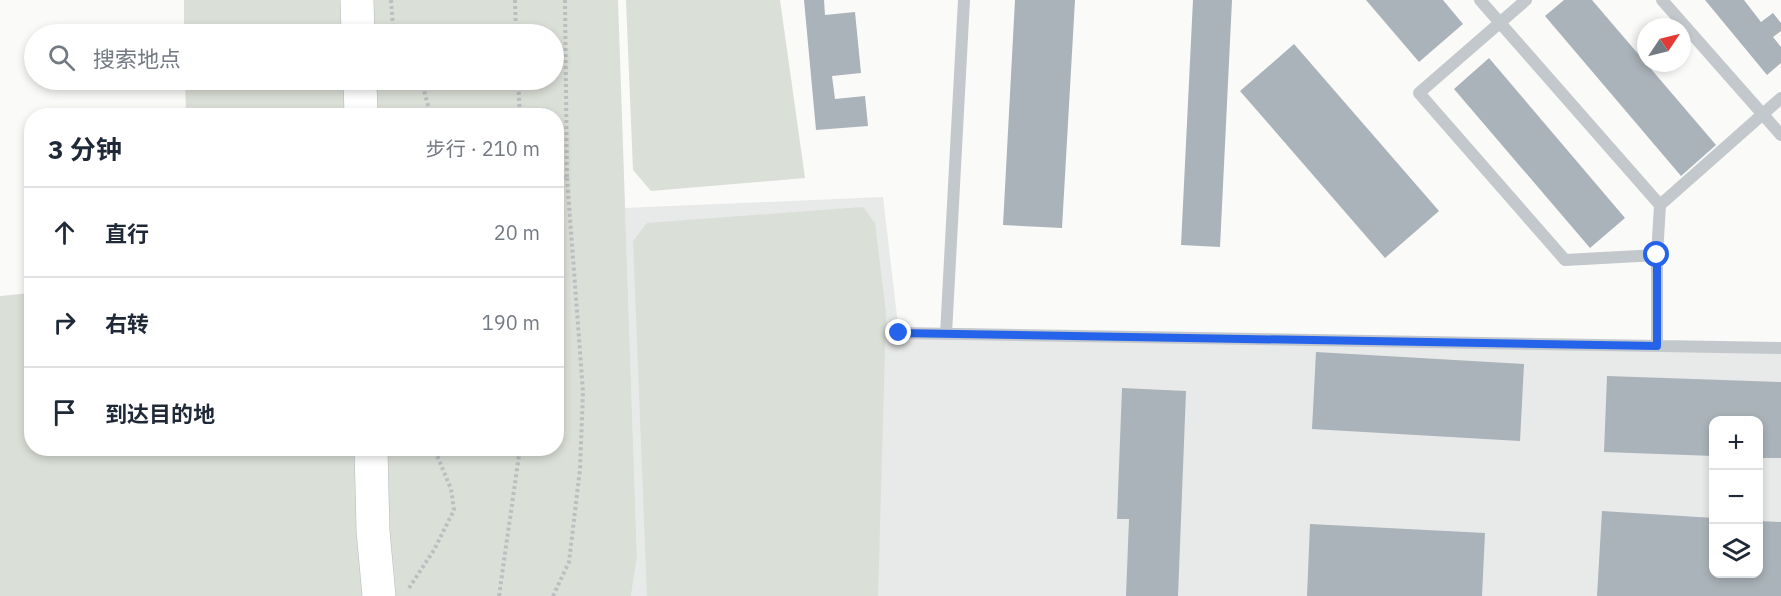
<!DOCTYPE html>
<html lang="zh">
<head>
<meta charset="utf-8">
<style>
	body { margin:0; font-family:"IBM Plex Sans","Noto Sans SC",sans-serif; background:#f6f6f7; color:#1f2937 }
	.controls { position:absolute; right:18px; bottom:18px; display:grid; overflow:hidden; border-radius:12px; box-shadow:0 3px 9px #0003 }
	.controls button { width:54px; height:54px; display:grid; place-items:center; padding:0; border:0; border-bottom:2px solid #e0e1e3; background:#fff; color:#1f2937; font:30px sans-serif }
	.compass { position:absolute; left:1637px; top:18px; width:54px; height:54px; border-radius:50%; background:#fff; box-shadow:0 3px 9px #0003; rotate:55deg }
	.stop { position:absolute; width:18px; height:18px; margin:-14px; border:4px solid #2563eb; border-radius:50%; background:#fff }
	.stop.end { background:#2563eb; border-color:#fff; box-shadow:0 2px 6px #0008 }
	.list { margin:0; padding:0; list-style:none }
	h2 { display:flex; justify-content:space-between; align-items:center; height:78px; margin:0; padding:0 24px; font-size:26px }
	h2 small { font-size:20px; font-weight:400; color:#747a83 }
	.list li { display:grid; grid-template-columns:39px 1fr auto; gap:18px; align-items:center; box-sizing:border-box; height:90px; padding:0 24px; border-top:2px solid #e0e1e3 }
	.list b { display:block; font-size:22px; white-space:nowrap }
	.list em { font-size:20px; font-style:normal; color:#747a83 }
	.icon { flex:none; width:33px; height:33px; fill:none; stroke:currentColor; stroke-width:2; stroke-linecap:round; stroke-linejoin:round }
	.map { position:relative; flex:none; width:1781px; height:596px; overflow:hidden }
	.search { position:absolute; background:#fff; box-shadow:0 3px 9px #0003; left:24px; top:24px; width:540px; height:66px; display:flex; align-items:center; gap:15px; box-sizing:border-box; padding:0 21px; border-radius:33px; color:#747a83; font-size:22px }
	.panel { position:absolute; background:#fff; box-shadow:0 3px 9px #0003; left:24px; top:108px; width:540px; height:348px; border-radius:24px }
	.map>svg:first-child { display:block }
</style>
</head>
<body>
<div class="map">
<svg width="1781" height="596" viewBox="0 0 1781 596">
	<rect width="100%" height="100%" fill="#fafaf8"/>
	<path fill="#e8e9e9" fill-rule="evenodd" d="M 883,197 L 899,333 L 1781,348 L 1781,596 L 631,596 L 637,557 L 625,208 ZM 1714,420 L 1758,420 L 1758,574 L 1714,574 Z"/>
	<path fill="#dadfd7" d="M 184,0 L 618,0 L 637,557 L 631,596 L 0,596 L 0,296 L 31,293 L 32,448 L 556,448 L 556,116 L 186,115 L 185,80 L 554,80 L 554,34 L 184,34 Z
		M 626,0 L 780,0 L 805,178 L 651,191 L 633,170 Z
		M 863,207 L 875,223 L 886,313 L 878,596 L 647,596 L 633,241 L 647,223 Z"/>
	<path fill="#aab3b9" d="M 804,0 L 824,0 L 825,15 L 855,12 L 861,73 L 832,76 L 835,99 L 865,96 L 868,126 L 816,130 Z
		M 1015,0 L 1075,0 L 1062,228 L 1003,225 Z
		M 1193,0 L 1232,0 L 1220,247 L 1181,245 Z
		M 1366,0 L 1443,0 L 1463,24 L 1419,62 Z
		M 1564,0 L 1592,0 L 1716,145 L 1681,176 L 1545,16 Z
		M 1705,0 L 1744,0 L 1761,22 L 1773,13 L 1781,23 L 1781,31 L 1773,37 L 1781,47 L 1781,63 L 1767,75 Z
		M 1294,44 L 1439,211 L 1385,258 L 1240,91 Z
		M 1489,58 L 1625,218 L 1590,248 L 1454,89 Z
		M 1316,352 L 1524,364 L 1520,441 L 1312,429 Z
		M 1607,376 L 1781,382 L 1781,458 L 1758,458 L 1758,420 L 1714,420 L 1714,456 L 1604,452 Z
		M 1122,388 L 1186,391 L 1178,596 L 1126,596 L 1129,519 L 1117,519 Z
		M 1602,511 L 1714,518 L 1714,574 L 1758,574 L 1758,521 L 1781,522 L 1781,596 L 1597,596 Z
		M 1310,524 L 1485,533 L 1482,596 L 1307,596 Z"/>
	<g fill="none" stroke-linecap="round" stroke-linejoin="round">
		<g stroke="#b3babf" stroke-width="34">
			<path id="secondary" d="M 357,0 L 358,34
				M 360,80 L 361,116
				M 371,448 L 373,531 L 379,596"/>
		</g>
		<path stroke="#bbbfc2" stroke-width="4" stroke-dasharray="3 3" stroke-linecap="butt" d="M 391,0 L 393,28 L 396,34
			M 515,0 L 516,34
			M 565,0 L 567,177
			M 421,80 L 431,116
			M 518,80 L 520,116
			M 409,588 L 434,550 L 454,510 L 451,489 L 434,448
			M 499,596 L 520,448
			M 553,596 L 569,562 L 580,469 L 583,392 L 567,177 L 556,178"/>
		<path stroke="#c3c8cc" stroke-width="12" d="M 1480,0 L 1660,205
			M 1526,0 L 1419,93 L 1565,260 L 1657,255 L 1657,346
			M 1662,0 L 1781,135
			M 1657,255 L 1660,205 L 1781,98
			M 899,333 L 1781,348
			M 946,334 L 964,0"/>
		<use href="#secondary" stroke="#fff" stroke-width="33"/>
	</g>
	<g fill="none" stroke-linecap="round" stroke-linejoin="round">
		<path stroke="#2563eb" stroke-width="8" d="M 899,333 L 1657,346 L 1657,255"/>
	</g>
</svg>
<div class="controls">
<button>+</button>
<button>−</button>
<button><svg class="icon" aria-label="layers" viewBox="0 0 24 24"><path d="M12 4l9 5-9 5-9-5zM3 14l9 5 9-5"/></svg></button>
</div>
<svg class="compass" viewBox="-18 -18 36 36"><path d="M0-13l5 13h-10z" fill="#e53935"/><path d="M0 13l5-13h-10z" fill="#747a83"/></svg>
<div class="stop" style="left:1657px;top:255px"></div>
<div class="stop end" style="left:899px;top:333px"></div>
<div class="search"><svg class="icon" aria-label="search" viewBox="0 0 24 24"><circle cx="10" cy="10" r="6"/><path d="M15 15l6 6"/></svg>搜索地点</div>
<section class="panel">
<h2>3 分钟<small>步行 · 210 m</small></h2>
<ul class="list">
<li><svg class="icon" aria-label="ahead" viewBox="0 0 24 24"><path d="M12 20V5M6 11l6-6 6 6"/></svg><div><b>直行</b></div><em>20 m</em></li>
<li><svg class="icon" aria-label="right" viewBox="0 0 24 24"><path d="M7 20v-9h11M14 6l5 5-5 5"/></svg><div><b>右转</b></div><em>190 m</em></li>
<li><svg class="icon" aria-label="arrive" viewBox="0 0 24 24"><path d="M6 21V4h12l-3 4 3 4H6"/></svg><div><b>到达目的地</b></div></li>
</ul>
</section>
</div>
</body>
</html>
